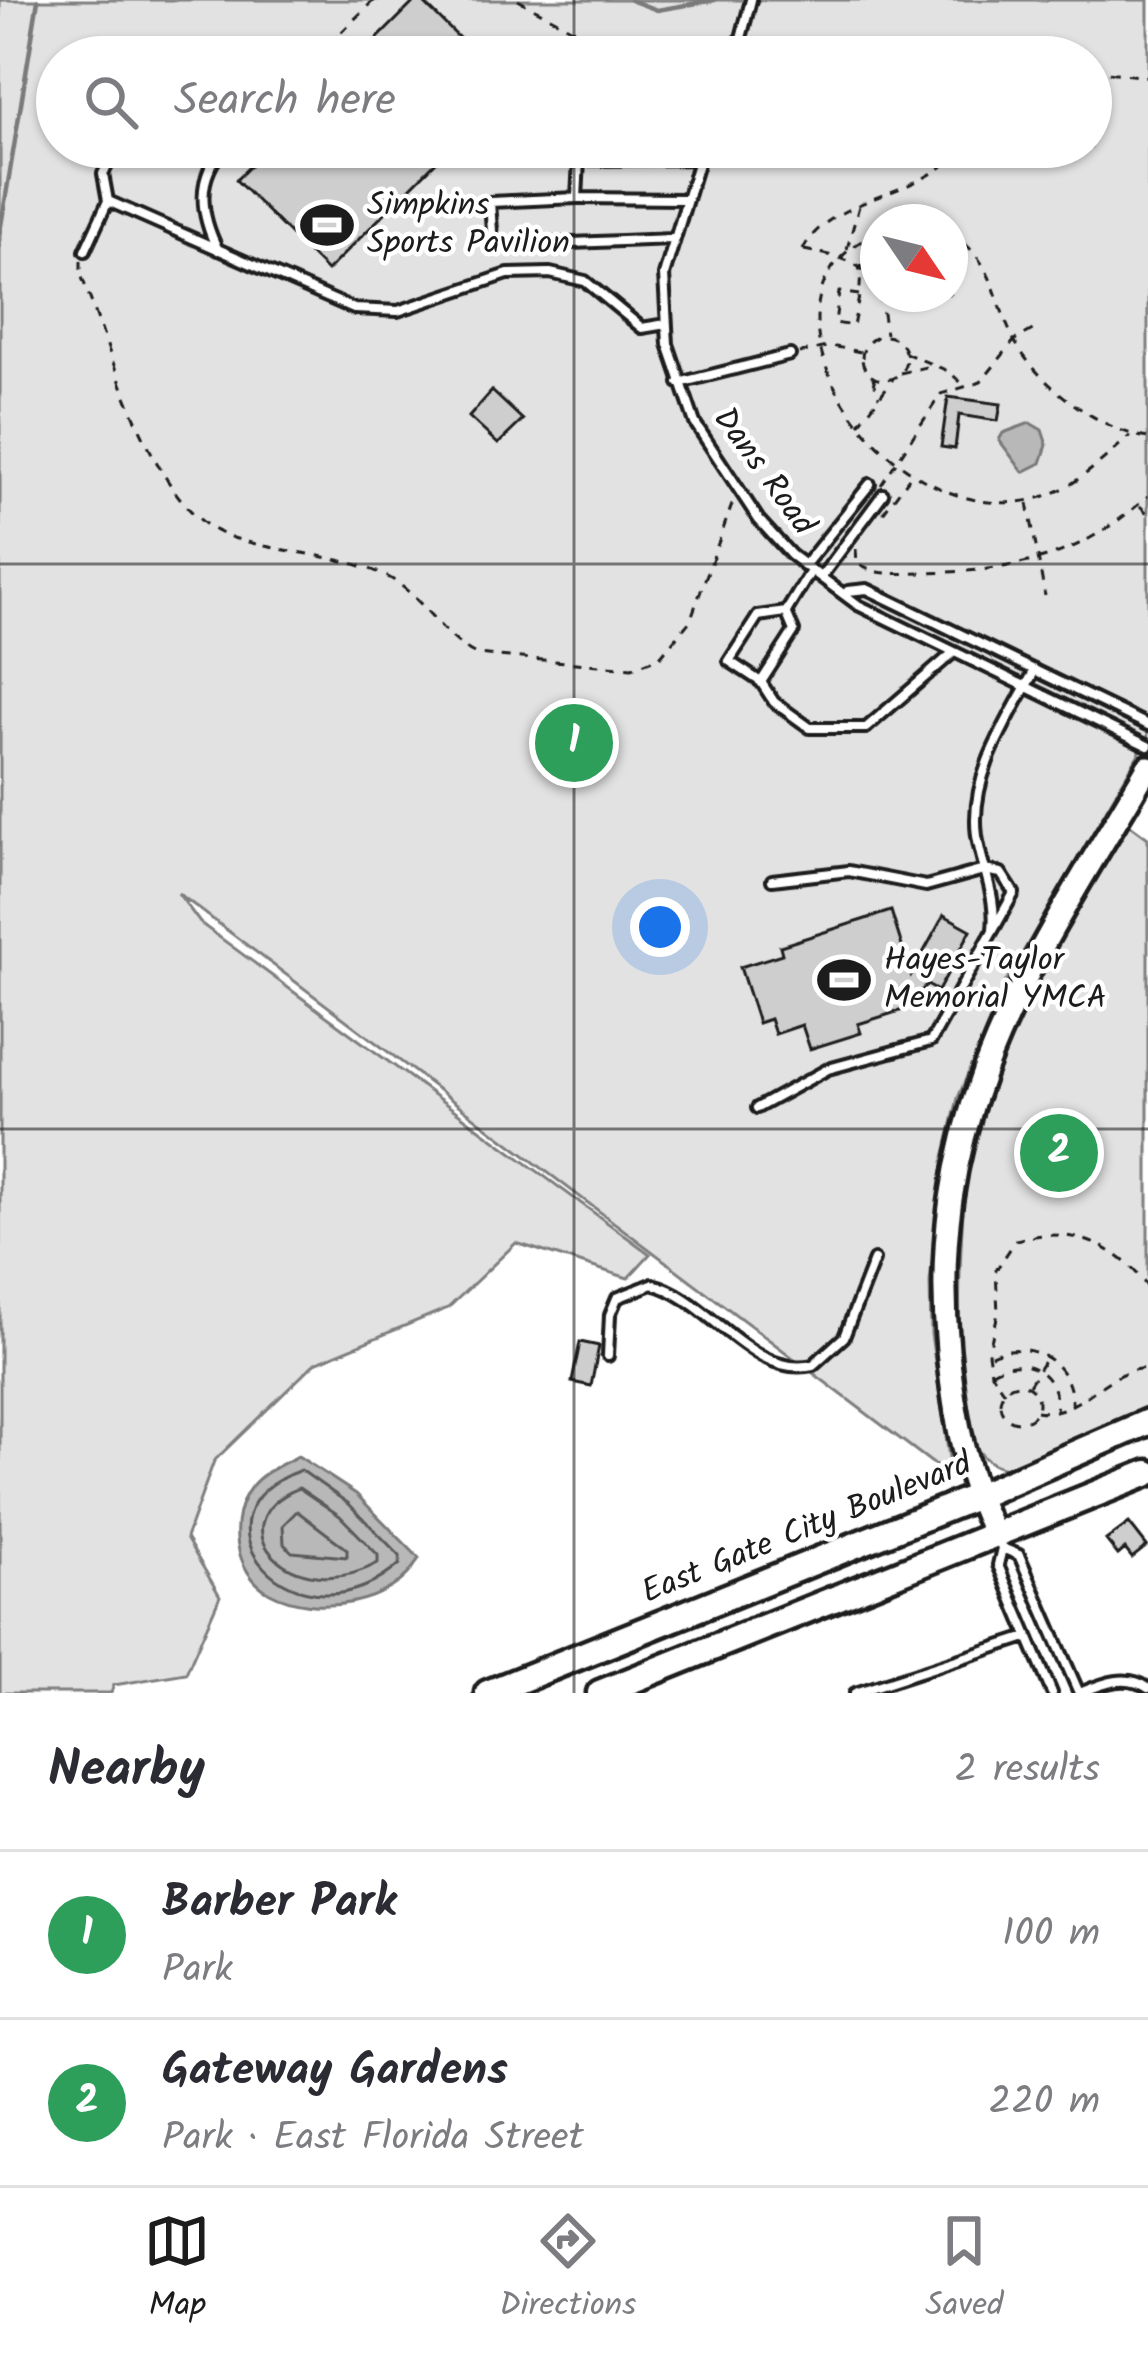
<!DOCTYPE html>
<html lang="en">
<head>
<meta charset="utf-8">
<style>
	body { margin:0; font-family:Kalam,sans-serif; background:#f7f7f7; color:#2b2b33 }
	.compass { position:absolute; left:860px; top:204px; width:108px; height:108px; border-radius:50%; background:#fff; box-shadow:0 3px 9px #0004; rotate:125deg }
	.you { position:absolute; left:660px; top:927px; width:42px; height:42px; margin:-30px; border:9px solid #fff; border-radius:50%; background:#1a73e8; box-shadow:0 0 0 18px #1a73e833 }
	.badge { display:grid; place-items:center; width:78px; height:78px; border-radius:50%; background:#1c1c1c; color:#fff; font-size:39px; font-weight:700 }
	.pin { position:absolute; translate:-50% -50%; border:6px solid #fff; box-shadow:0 3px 12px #0006 }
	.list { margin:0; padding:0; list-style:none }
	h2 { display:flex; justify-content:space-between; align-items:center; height:156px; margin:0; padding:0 48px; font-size:51px }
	h2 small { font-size:39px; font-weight:400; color:#7c7c81 }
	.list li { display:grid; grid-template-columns:78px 1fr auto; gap:36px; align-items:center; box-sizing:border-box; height:168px; padding:0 48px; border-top:3px solid #e1e1e2 }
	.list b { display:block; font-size:45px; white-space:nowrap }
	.list p { margin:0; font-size:39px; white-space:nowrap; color:#7c7c81 }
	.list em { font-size:39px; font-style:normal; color:#7c7c81 }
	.icon { flex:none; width:66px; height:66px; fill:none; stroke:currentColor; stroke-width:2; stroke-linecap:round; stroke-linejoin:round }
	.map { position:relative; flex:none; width:1148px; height:1693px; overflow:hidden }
	.search { position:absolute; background:#fff; box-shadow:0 3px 9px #0004; left:36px; right:36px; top:36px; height:132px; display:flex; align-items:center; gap:30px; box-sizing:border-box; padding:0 42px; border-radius:66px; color:#7c7c81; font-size:45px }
	.sheet { height:492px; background:#fff }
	nav { display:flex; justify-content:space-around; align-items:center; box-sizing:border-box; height:168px; border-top:3px solid #e1e1e2; background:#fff; font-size:33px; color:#7c7c81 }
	nav a { display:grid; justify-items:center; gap:6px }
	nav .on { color:#1c1c1c }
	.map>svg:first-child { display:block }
</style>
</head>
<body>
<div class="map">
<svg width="1148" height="1693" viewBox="0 0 1148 1693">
	<rect width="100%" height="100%" fill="#fff"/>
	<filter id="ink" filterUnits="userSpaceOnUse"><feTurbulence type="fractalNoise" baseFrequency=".00833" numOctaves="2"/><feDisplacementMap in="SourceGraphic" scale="24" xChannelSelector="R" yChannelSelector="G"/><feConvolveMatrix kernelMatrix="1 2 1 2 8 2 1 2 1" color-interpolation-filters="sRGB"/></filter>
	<g filter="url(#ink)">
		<path fill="#e2e2e2" stroke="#7f7f7f" stroke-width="3" fill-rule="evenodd" d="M 0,0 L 1148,0 L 1148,738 L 1005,983 L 958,1098 L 943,1162 L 930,1282 L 931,1334 L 952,1478 L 178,893 L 200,923 L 650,1254 L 628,1278 L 516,1243 L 448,1308 L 315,1363 L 214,1461 L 186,1538 L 220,1596 L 186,1673 L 114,1685 L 111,1693 L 0,1693 ZM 57,57 L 1091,57 L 1091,147 L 57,147 ZM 878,222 L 950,222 L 950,294 L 878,294 Z
			M 1129,824 L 1148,838 L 1148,1414 L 1010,1468 C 969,1465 970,1425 964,1391 C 958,1352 959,1312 960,1272 C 962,1223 963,1174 976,1126 C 1003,1018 1073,919 1129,824 Z"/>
		<path fill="#b8b8b8" stroke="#7a7a7a" stroke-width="3" d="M 1030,423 L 1042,430 L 1047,445 L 1041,463 L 1023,472 L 999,440 L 1003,433 Z
			M 298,1456 L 356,1494 L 419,1558 C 396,1606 314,1617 270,1593 C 233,1573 227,1518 251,1487 C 261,1473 283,1464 298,1456 Z"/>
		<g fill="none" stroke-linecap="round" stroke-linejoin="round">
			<path stroke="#5a5a5a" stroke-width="3" d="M 301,1470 L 349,1504 L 400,1556 L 400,1564 C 296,1655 175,1515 301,1470 Z
				M 299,1488 L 340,1516 L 378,1555 L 378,1563 C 293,1610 212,1524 299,1488 Z
				M 297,1511 L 347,1549 L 347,1557 L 292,1552 L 284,1544 L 283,1525 Z"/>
			<path stroke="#7a7a7a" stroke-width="4.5" d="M 630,0 L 657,10 L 715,0
				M 0,232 L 38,0"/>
		</g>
		<path fill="#cecece" stroke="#1c1c1c" stroke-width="3" d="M 416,0 L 421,0 L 478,57 L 359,57 Z
			M 269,147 L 451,147 L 327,271 L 236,180 Z
			M 492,391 L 523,420 L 498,444 L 469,417 Z
			M 948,397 L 1001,404 L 998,421 L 959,415 L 955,449 L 941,447 Z
			M 891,911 L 911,975 L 944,915 L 971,930 L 938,991 L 927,985 L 916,996 L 919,1005 L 858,1024 L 861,1033 L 810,1049 L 802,1025 L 775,1034 L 770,1019 L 758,1023 L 740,967 L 782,954 L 780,946 Z
			M 580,1342 L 599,1346 L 591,1386 L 572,1382 Z
			M 1129,1523 L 1147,1546 L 1132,1558 L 1125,1549 L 1118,1555 L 1106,1540 Z"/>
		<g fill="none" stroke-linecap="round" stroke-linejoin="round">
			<g stroke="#1c1c1c" stroke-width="16">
				<path id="service" d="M 736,57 L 751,0
					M 116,147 L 103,174 L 108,201 L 354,309 L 398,311 L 508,274 L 550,273 L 585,281 L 642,328 L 666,324
					M 703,147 L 664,275 L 668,344 L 695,423 L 759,520 L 791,555 L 858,605 L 1148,746
					M 578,198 L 684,199
					M 672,239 L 493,246 L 490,202 L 577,198 L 579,160 L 699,159
					M 218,250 C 200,214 195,178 225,147
					M 85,251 L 108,201
					M 679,383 L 790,355
					M 804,566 L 870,484
					M 821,577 L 883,494
					M 848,591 L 867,589 L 1148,725
					M 786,612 L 758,616 L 729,661 L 761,682 L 794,631 L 786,612 L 811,571
					M 761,682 L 774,702 L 810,728 L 866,728 L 954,652
					M 993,929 C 997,896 982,869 977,836 C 969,777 1007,721 1035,670
					M 757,1108 L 828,1069 L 931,1041 L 1014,893 L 1001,873 L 984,870 L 926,886 L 849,871 L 772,880
					M 608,1356 L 610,1315 L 617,1298 L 652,1284 C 708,1297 752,1379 813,1365 L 844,1337 L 874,1260
					M 998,1539 L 1002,1548 L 998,1565 L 1052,1693
					M 1002,1548 L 1019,1555 L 1079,1693
					M 855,1693 L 1027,1637
					M 1080,1693 C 1102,1684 1126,1673 1148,1688"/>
			</g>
			<g stroke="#1c1c1c" stroke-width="30">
				<path id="secondary" d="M 995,1535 C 965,1478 954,1414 948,1350 C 925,1108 1032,964 1148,767"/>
			</g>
			<g stroke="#1c1c1c" stroke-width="33">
				<path id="primary" d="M 488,1693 L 975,1497 L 1148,1422
					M 600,1693 L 1148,1473"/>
			</g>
			<path stroke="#1c1c1c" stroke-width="3" stroke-dasharray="9 9" stroke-linecap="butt" d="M 518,0 L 625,57
				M 316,57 L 374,0
				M 926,57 L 955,48 L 1020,57
				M 1091,70 L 1148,77
				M 878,233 C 722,298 897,550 1048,495 C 1080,484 1105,457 1130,436
				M 950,233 C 1000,263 993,309 1020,350 C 1045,389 1103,431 1148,438
				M 847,249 L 859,206
				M 803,250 C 829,193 938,195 957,147
				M 804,250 C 834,256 863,259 878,289
				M 81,260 L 81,275 C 110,346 152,507 225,535 C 276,554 337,552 386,576 C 423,595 439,636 476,654 L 632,668 L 660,657 L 690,621 L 733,502
				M 880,294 L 886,334
				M 859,295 L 839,292 L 835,323 L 853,326 C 857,306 863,286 859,266 L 878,268
				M862 358a22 22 0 1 1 44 0a22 22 0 1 1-44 0Z
				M 799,353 L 831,346 L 861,352
				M 905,353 L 948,371 L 964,385
				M 900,373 L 926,367
				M 873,378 L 879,397
				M 859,424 L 893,379
				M 881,485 L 941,394 L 981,382 L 1015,340 L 1038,327
				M 1028,503 L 1045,596
				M 1140,506 L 1148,514
				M 883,513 L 909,478
				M 856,549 L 857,563 C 876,577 899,573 921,573 C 1015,571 1076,561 1148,496
				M 991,1355 C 1030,1338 1072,1361 1072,1405
				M 992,1372 C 1025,1353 1060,1373 1056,1412
				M1000 1403a19 19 0 1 1 38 0a19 19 0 1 1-38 0Z
				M 1029,1385 L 1046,1358
				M 1004,1392 L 991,1373 L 988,1353 L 998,1314 L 996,1270 L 1016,1240 C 1067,1225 1119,1244 1148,1288
				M 1036,1411 C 1081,1419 1102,1369 1148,1368"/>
			<use href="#service" stroke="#fff" stroke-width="8"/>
			<use href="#secondary" stroke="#fff" stroke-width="21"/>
			<use href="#primary" stroke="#fff" stroke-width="24"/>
		</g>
	</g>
	<path fill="none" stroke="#1c1c1c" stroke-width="3" stroke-opacity="0.55" d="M 574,0 L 574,57M 574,147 L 574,1693M 0,564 L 1148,564M 0,1129 L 1148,1129"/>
	<defs>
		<g id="stadium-bare" transform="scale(4.14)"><path d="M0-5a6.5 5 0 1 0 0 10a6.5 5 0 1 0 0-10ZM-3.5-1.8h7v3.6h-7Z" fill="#1c1c1c" stroke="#fff" stroke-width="2.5" paint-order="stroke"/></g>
	</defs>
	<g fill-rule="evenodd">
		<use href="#stadium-bare" x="327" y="225"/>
		<use href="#stadium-bare" x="844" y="980"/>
	</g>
	<g text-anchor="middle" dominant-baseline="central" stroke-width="9" stroke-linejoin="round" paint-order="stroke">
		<g font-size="33" fill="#1c1c1c" stroke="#fff" text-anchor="start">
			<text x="367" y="206">Simpkins<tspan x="367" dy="38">Sports Pavilion</tspan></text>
			<text x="884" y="961">Hayes-Taylor<tspan x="884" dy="38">Memorial YMCA</tspan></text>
		</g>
		<g font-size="33" fill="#1c1c1c" stroke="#fff">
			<text transform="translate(763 472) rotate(54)">Dans Road</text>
			<text transform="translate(807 1529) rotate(-22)">East Gate City Boulevard</text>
		</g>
	</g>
</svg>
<svg class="compass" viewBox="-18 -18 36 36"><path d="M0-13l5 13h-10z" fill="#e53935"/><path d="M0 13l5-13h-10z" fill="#7c7c81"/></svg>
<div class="you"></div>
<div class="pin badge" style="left:574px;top:743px;background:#2e9e5b">1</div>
<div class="pin badge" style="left:1059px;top:1153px;background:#2e9e5b">2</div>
<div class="search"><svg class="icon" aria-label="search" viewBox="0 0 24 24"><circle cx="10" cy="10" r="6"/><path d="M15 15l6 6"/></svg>Search here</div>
</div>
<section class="sheet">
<h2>Nearby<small>2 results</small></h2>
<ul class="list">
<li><span class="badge" style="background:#2e9e5b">1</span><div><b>Barber Park</b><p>Park</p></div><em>100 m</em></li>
<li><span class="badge" style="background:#2e9e5b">2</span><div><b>Gateway Gardens</b><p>Park · East Florida Street</p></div><em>220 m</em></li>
</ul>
</section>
<nav>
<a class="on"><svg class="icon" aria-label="map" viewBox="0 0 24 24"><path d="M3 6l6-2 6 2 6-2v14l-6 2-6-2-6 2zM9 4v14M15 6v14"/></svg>Map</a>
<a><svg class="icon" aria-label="directions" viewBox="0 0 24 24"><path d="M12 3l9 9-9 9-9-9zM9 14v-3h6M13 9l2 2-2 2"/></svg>Directions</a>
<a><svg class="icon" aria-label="saved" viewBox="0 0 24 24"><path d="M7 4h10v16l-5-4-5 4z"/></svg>Saved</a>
</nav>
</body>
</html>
